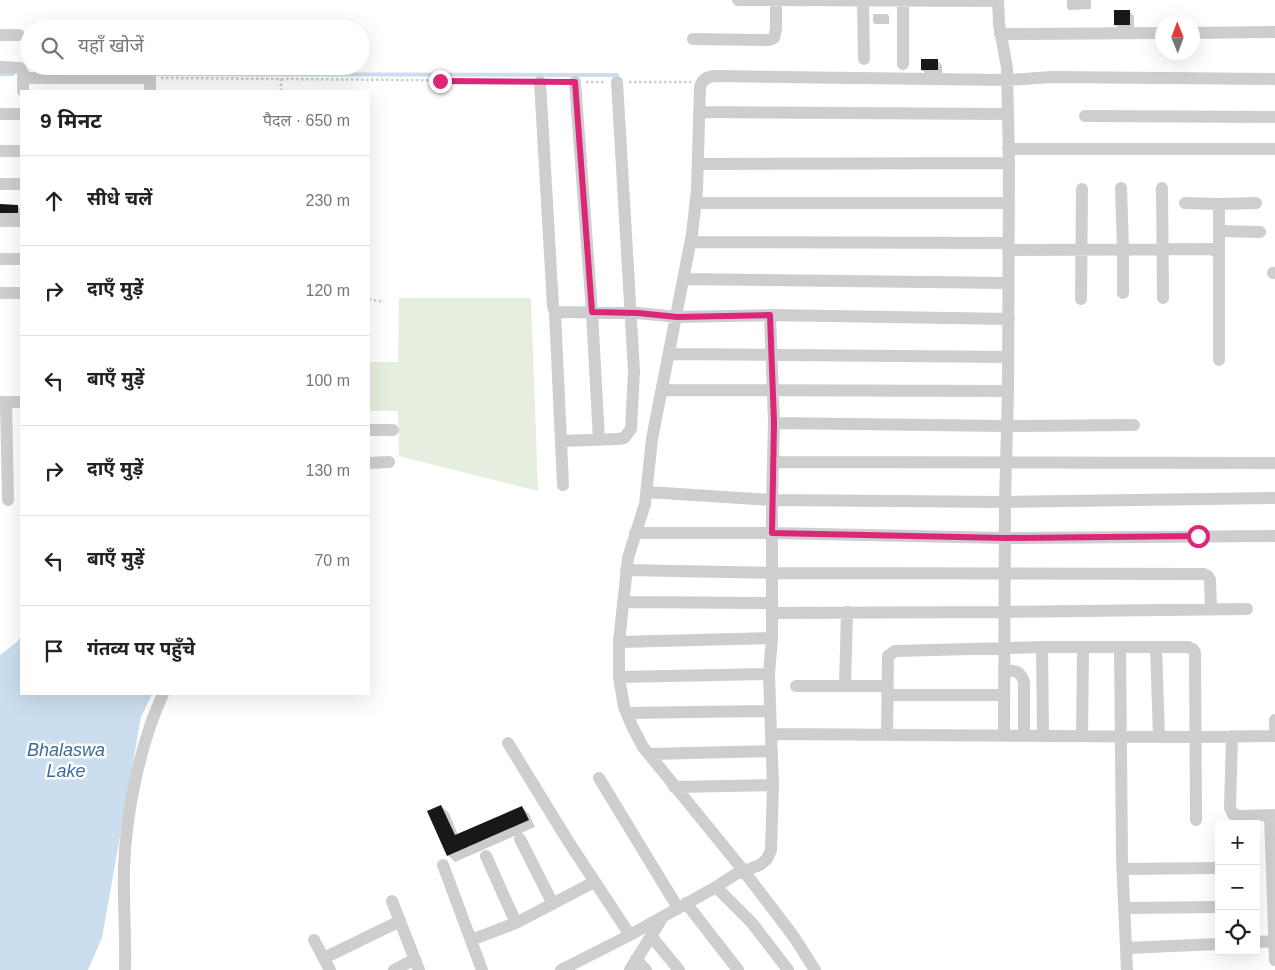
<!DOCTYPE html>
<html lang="hi">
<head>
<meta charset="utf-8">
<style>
	body { margin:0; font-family:Helvetica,"Noto Sans Devanagari",sans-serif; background:#f2f2f2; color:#222 }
	.controls { position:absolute; right:15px; bottom:15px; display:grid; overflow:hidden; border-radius:0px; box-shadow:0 5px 20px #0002 }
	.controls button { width:45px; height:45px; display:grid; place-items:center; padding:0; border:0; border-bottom:1px solid #e0e0e0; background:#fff; color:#222; font:25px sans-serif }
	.compass { position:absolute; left:1155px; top:15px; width:45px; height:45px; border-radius:50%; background:#fff; box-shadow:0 5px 20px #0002; rotate:359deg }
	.stop { position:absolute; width:15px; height:15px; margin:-11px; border:4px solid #db2777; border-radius:50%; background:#fff }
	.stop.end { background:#db2777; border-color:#fff; box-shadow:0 1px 5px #0008 }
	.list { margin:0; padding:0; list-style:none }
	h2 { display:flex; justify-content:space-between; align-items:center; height:65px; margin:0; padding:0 20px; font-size:21px }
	h2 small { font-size:16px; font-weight:400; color:#767676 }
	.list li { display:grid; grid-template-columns:32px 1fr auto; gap:15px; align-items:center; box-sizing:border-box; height:90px; padding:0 20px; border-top:1px solid #e0e0e0 }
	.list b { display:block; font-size:19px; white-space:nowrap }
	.list em { font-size:16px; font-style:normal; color:#767676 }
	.icon { flex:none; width:28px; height:28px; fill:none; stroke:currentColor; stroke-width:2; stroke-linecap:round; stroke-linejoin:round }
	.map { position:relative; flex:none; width:1275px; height:970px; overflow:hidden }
	.search { position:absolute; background:#fff; box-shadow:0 5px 20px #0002; left:20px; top:20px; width:350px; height:55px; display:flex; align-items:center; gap:12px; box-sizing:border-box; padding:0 18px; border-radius:28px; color:#767676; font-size:19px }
	.panel { position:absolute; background:#fff; box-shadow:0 5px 20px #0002; left:20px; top:90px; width:350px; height:605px; border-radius:0px }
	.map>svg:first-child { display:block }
</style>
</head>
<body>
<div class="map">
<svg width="1275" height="970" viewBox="0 0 1275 970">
	<rect width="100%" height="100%" fill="#fff"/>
	<path fill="#e6eedf" d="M 399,298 L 531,298 L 538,491 L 399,456 L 398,411 L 369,411 L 369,362 L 398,362 Z"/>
	<path fill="#cbdeef" d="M 21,636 L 21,694 L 152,694 L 141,717 L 102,938 L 88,970 L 0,970 L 0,655 L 17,642 Z"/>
	<path fill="#0003" d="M 1067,0 L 1091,0 L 1091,9 L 1069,10 L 1067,8 Z
		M 1129,11 L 1134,16 L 1134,29 L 1120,29 L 1115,25 Z
		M 873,14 L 887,14 L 889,16 L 889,24 L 875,24 L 873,22 Z
		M 937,60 L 942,65 L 942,74 L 927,75 L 922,70 Z
		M 0,206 L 18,206 L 21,210 L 21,217 L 0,220 Z
		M 441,806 L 449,813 L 458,835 L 522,807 L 529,814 L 535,827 L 455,862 L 448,855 Z"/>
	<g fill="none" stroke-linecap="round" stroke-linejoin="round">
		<path stroke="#cbdeef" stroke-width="4" d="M 0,74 L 13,74
			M 150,74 L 617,75"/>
	</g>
	<path fill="#181818" d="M 1114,10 L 1130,10 L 1130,25 L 1114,25 Z
		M 921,59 L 938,59 L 938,70 L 921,70 Z
		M 0,204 L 18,205 L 18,213 L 0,213 Z
		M 441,805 L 455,835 L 522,806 L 529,820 L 447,856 L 427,811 Z"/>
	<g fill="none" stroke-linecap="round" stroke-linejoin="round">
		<path stroke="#cecece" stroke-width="2.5" stroke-dasharray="2.5 2.5" stroke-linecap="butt" d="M 161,78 L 528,81
			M 551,82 L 563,82
			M 586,82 L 606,82
			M 629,82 L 691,82
			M 281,91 L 281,79
			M 369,299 L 384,302"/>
		<path stroke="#cecece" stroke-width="12" d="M 738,0 L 998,1
			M 863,0 L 864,59
			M 998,0 L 999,24 L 1007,68 L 1009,163 L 1008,391 L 1005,502 L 1004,736
			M 1192,33 L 1275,32
			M 1000,34 L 1162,33
			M 0,35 L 19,35
			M 693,39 L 769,40 L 774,38 L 776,29 L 776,0
			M 903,64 L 903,1
			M 0,67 L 20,68 L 23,73 L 23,91
			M 23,78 L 150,78 L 150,91
			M 540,82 L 553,306 L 555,312 L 638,313 L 677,317 L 770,315 L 1009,319
			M 575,82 L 592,312 L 599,440
			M 699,112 L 1007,114
			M 0,114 L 21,114
			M 1085,116 L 1275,117
			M 1008,149 L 1275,149
			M 0,151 L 21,151
			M 698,164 L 1009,163
			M 0,184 L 21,184
			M 1121,188 L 1123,249 L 1123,293
			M 1162,188 L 1163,298
			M 696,203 L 1008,203
			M 1185,203 L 1219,204 L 1219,258
			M 1219,204 L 1256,203
			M 0,221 L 21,221
			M 1219,231 L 1260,232
			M 691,242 L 1008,243
			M 1008,250 L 1211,249 L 1217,252 L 1219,258 L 1219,360
			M 0,259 L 21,259
			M 1273,273 L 1275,273
			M 684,279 L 1008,283
			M 0,293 L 21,293
			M 1081,299 L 1082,189
			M 555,312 L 563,485
			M 770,315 L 774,423 L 772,500 L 772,638 L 769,674 L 771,734
			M 669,354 L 1008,357
			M 662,390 L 1008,391
			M 0,402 L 21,402
			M 6,402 L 8,500
			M 774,423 L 1007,426 L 1134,425
			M 369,430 L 393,430
			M 561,441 L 617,439 L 624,438 L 631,429 L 634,371 L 617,82
			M 773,462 L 1275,463
			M 369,463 L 389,462
			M 647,492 L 772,500 L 1005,502 L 1275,498
			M 635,533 L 772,533 L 1005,538 L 1275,536
			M 626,570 L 772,573 L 1204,574 L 1208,576 L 1210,580 L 1211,609
			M 623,602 L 772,603
			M 772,613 L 1004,612 L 1247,609
			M 619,642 L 772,638
			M 1042,647 L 1043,736
			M 1120,647 L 1122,857 L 1127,970
			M 1156,647 L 1159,737
			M 1004,670 C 1016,671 1020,670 1024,682 L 1024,736
			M 619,677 L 769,674
			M 796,686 L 887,686
			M 845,686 L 847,612
			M 887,695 L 1004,695
			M 627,713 L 770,711
			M 887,735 L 888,656 L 895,651 L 1042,647 L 1188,647 L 1193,649 L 1195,653 L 1196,820
			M 1082,736 L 1083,648
			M 1232,736 L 1230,808 L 1233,814 L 1240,816 L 1275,815
			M 1275,736 L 1275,720
			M 508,743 L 568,841 L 630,935
			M 649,754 L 772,751
			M 599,778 L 678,908
			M 674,787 L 773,785
			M 1270,815 L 1275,960
			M 520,839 L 553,904
			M 486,856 L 516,923
			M 443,865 L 482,970
			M 1122,869 L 1219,868
			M 716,887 L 752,923 L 788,970
			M 392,901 L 419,970
			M 686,903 L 738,970
			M 1124,908 L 1219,907
			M 651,936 L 679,970
			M 314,940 L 330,970
			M 471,940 L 516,923 L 594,882
			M 1256,942 L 1275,941
			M 1126,948 L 1219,944
			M 324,958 L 400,921
			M 636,959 L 646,970
			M 125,970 C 126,936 123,901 124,867 C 126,813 140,743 163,694
			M 394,970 L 415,959
			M 561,970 L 630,935 L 716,887 L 736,874 L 760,865 L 767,859 L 771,850 L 773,785 L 771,734 L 1196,737 L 1275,736
			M 630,970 L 661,920
			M 815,970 L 794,937 L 743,870 L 643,747 L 632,726 L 624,707 L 619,677 L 619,642 L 628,558 L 645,504 L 652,439 L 692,234 L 697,190 L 700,87 C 703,78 707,77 716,76 L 1007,80 L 1052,77 L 1275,79"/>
	</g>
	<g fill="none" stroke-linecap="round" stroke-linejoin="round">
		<path stroke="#db2777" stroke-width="6" d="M 440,81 L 575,82 L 592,312 L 638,313 L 677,317 L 770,315 L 774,423 L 772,533 L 1005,538 L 1198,536"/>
	</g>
	<g text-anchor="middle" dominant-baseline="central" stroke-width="5" stroke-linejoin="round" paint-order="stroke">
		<g font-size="18" font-style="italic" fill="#3a6c99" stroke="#fff">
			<text x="66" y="750">Bhalaswa<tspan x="66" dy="21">Lake</tspan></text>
		</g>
	</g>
</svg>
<div class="controls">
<button>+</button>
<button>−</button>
<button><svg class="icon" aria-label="locate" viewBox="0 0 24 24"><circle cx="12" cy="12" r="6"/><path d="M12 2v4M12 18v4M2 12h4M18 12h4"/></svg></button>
</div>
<svg class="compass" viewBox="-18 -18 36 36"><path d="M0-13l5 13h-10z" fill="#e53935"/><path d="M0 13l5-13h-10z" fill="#767676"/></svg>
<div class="stop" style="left:1198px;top:536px"></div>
<div class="stop end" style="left:440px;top:81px"></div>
<div class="search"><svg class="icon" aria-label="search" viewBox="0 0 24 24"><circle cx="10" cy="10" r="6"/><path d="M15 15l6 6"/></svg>यहाँ खोजें</div>
<section class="panel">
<h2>9 मिनट<small>पैदल · 650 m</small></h2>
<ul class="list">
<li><svg class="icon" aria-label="ahead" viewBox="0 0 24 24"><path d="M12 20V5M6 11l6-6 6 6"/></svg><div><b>सीधे चलें</b></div><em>230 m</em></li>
<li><svg class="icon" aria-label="right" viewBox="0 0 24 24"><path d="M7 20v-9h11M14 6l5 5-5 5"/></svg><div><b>दाएँ मुड़ें</b></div><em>120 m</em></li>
<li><svg class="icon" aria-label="left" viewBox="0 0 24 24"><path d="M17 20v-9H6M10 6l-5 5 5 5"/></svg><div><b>बाएँ मुड़ें</b></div><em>100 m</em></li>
<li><svg class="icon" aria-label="right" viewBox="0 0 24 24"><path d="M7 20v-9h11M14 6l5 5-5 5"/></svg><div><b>दाएँ मुड़ें</b></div><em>130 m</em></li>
<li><svg class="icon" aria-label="left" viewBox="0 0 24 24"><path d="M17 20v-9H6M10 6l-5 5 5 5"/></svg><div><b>बाएँ मुड़ें</b></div><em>70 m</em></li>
<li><svg class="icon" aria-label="arrive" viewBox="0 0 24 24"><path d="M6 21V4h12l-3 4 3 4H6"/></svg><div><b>गंतव्य पर पहुँचे</b></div></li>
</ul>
</section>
</div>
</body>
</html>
